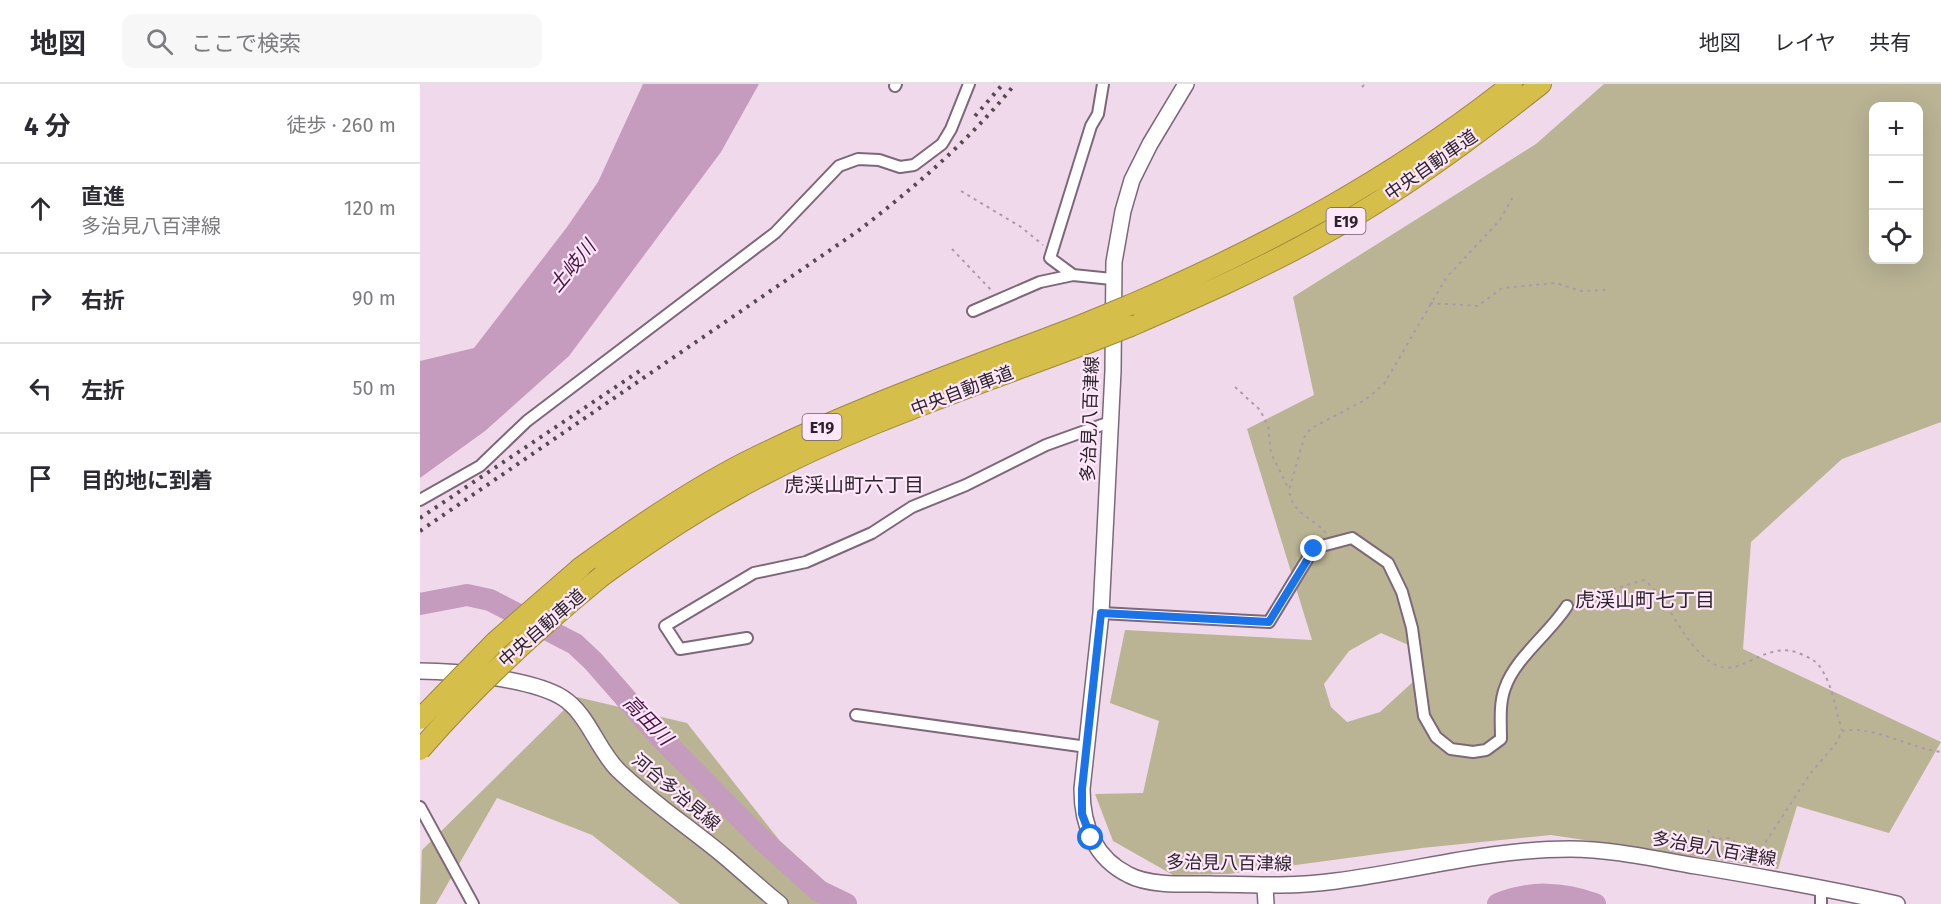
<!DOCTYPE html>
<html lang="ja">
<head>
<meta charset="utf-8">
<style>
	body { margin:0; font-family:"Fira Sans","Noto Sans JP",sans-serif; background:#f7f7f7; color:#2b2b33 }
	.controls { position:absolute; right:18px; top:18px; display:grid; overflow:hidden; border-radius:12px; box-shadow:0 6px 24px #0002 }
	.controls button { width:54px; height:54px; display:grid; place-items:center; padding:0; border:0; border-bottom:2px solid #e1e1e2; background:#fff; color:#2b2b33; font:30px sans-serif }
	.stop { position:absolute; width:18px; height:18px; margin:-14px; border:4px solid #1a73e8; border-radius:50%; background:#fff }
	.stop.end { background:#1a73e8; border-color:#fff; box-shadow:0 2px 6px #0008 }
	.list { margin:0; padding:0; list-style:none }
	h2 { display:flex; justify-content:space-between; align-items:center; height:78px; margin:0; padding:0 24px; font-size:26px }
	h2 small { font-size:20px; font-weight:400; color:#7c7c81 }
	.list li { display:grid; grid-template-columns:39px 1fr auto; gap:18px; align-items:center; box-sizing:border-box; height:90px; padding:0 24px; border-top:2px solid #e1e1e2 }
	.list b { display:block; font-size:22px; white-space:nowrap }
	.list p { margin:0; font-size:20px; white-space:nowrap; color:#7c7c81 }
	.list em { font-size:20px; font-style:normal; color:#7c7c81 }
	.icon { flex:none; width:33px; height:33px; fill:none; stroke:currentColor; stroke-width:2; stroke-linecap:round; stroke-linejoin:round }
	.map { position:relative; flex:none; width:1521px; height:820px; overflow:hidden }
	header { display:flex; align-items:center; gap:36px; box-sizing:border-box; height:84px; padding:0 30px; background:#fff; border-bottom:2px solid #e1e1e2 }
	header strong { font-size:28px }
	nav { display:flex; gap:33px; margin-inline-start:auto; font-size:21px }
	.search { width:420px; height:54px; background:#f7f7f7; display:flex; align-items:center; gap:15px; box-sizing:border-box; padding:0 21px; border-radius:12px; color:#7c7c81; font-size:22px }
	main { display:flex }
	aside { flex:1; background:#fff }
	.map>svg:first-child { display:block }
</style>
</head>
<body>
<header>
<strong>地図</strong>
<div class="search"><svg class="icon" aria-label="search" viewBox="0 0 24 24"><circle cx="10" cy="10" r="6"/><path d="M15 15l6 6"/></svg>ここで検索</div>
<nav><a>地図</a><a>レイヤ</a><a>共有</a></nav>
</header>
<main>
<aside>
<h2>4 分<small>徒歩 · 260 m</small></h2>
<ul class="list">
<li><svg class="icon" aria-label="ahead" viewBox="0 0 24 24"><path d="M12 20V5M6 11l6-6 6 6"/></svg><div><b>直進</b><p>多治見八百津線</p></div><em>120 m</em></li>
<li><svg class="icon" aria-label="right" viewBox="0 0 24 24"><path d="M7 20v-9h11M14 6l5 5-5 5"/></svg><div><b>右折</b></div><em>90 m</em></li>
<li><svg class="icon" aria-label="left" viewBox="0 0 24 24"><path d="M17 20v-9H6M10 6l-5 5 5 5"/></svg><div><b>左折</b></div><em>50 m</em></li>
<li><svg class="icon" aria-label="arrive" viewBox="0 0 24 24"><path d="M6 21V4h12l-3 4 3 4H6"/></svg><div><b>目的地に到着</b></div></li>
</ul>
</aside>
<div class="map">
<svg width="1521" height="820" viewBox="0 0 1521 820">
	<rect width="100%" height="100%" fill="#f1d9ec"/>
	<path fill="#bab495" fill-rule="evenodd" d="M 1184,0 L 1521,0 L 1521,338 L 1422,375 L 1331,458 L 1323,565 L 1521,658 L 1469,749 L 1377,722 L 1358,785 L 1131,751 L 1002,764 L 809,790 L 753,791 L 693,757 L 675,710 L 723,709 L 739,637 L 690,619 L 705,546 L 892,556 L 827,345 L 894,311 L 873,213 L 1116,60 ZM 1454,22 L 1498,22 L 1498,176 L 1454,176 ZM 961,549 L 993,563 L 995,596 L 960,628 L 927,638 L 911,623 L 904,600 L 929,567 Z
		M 157,613 L 267,639 L 360,757 L 430,820 L 260,820 L 172,751 L 77,714 L 16,820 L 0,820 L 2,766 Z"/>
	<path fill="#c59bbe" d="M 223,0 L 339,0 L 301,68 L 149,272 L 65,347 L 0,394 L 0,277 L 54,264 L 147,143 L 178,98 Z"/>
	<g fill="none" stroke-linecap="round" stroke-linejoin="round">
		<path stroke="#c59bbe" stroke-width="22" d="M 0,520 L 47,511 L 70,516 L 155,560 L 173,577 L 237,650 L 343,757 L 399,807 L 426,820
			M 1078,820 C 1111,807 1141,808 1175,820"/>
		<g stroke="#7d6879" stroke-width="14">
			<path id="street" d="M 683,0 L 678,30 L 671,42 L 630,174 L 653,191 L 692,195
				M 475,2 L 476,0
				M 553,227 L 620,198 L 653,191
				M 0,416 L 60,382 L 107,337 L 355,149 L 419,82 L 438,75 L 459,76 L 480,83 L 494,81 L 522,60 L 531,45 L 549,0
				M 681,529 L 849,538 L 894,464 L 932,454 L 968,479 L 982,508 L 992,544 L 1004,632 L 1016,653 L 1031,665 L 1053,668 L 1066,666 L 1081,655 C 1081,638 1079,620 1085,604 C 1095,574 1130,549 1147,522
				M 327,554 L 260,565 L 245,542 L 334,489 L 386,478 L 452,449 L 492,423 L 546,401 L 626,361 L 690,338
				M 436,631 L 667,663
				M 0,723 L 53,820
				M 1401,820 L 1401,803"/>
		</g>
		<g stroke="#7d6879" stroke-width="18">
			<path id="secondary" d="M 766,0 L 730,60 L 712,96 L 703,127 L 694,178 L 693,287 L 681,529 L 662,705 C 662,740 674,774 709,791 C 729,802 766,800 790,800 C 832,801 874,803 916,797 C 995,787 1070,765 1150,765 C 1192,765 1235,775 1276,782 C 1343,793 1410,805 1477,820
				M 0,587 C 35,587 113,595 143,614 C 168,630 177,665 198,686 C 231,718 269,743 304,772 C 323,788 341,805 360,820
				M 845,803 L 846,820"/>
		</g>
		<g stroke="#9b883f" stroke-width="22">
			<path id="highway" d="M 710,221 C 847,162 975,93 1092,0
				M 711,242 C 775,214 839,186 900,152 C 979,109 1051,55 1121,0
				M 160,484 C 212,446 266,409 324,379 C 433,324 550,284 664,240
				M 182,492 C 225,461 268,432 315,406 C 426,344 549,304 668,259"/>
		</g>
		<path stroke="#ac99a8" stroke-width="2" stroke-dasharray="3 4.5" stroke-linecap="butt" d="M 942,3 L 945,0
			M 541,107 L 601,143 L 623,161
			M 532,165 L 572,207
			M 1010,219 L 1058,222 L 1082,204 L 1136,199 L 1161,207 L 1187,206
			M 815,303 L 840,326 L 848,342 L 851,369 L 869,406
			M 906,449 C 892,433 872,430 869,406 L 884,354 L 890,345 L 945,316 L 964,300 L 1026,194 L 1080,136 L 1094,111
			M 1157,516 L 1224,496 C 1253,519 1261,560 1294,580 C 1321,596 1345,554 1381,570 C 1390,574 1397,577 1402,586 C 1413,603 1416,628 1422,647 L 1417,658 L 1390,690 L 1332,779
			M 1422,647 C 1454,641 1489,664 1521,668
			M 1288,746 C 1294,758 1299,754 1311,754 L 1330,777"/>
		<use href="#street" stroke="#fff" stroke-width="10"/>
		<use href="#secondary" stroke="#fff" stroke-width="15"/>
		<use href="#highway" stroke="#d6be4a" stroke-width="20"/>
		<path stroke="#554952" stroke-width="4" stroke-dasharray="3 6" stroke-linecap="butt" d="M 555,32 L 583,0
			M 0,434 L 224,284
			M 0,447 L 438,147 C 495,103 550,56 595,0"/>
		<g stroke="#9b883f" stroke-width="22" stroke-linecap="butt">
			<path id="highway-bridge" d="M 664,240 L 710,221
				M 668,259 L 711,242
				M 0,635 L 76,557 L 160,484
				M 0,666 C 55,602 116,546 182,492"/>
		</g>
		<use href="#highway-bridge" stroke="#d6be4a" stroke-width="20"/>
	</g>
	<g fill="none" stroke-linecap="round" stroke-linejoin="round">
		<path stroke="#1a73e8" stroke-width="8" d="M 671,754 L 662,730 L 662,705 L 681,529 L 849,538 L 894,465"/>
	</g>
	<g text-anchor="middle" dominant-baseline="central" stroke-width="4.5" stroke-linejoin="round" paint-order="stroke">
		<g fill="#fee7fa" stroke="#6c5e69" stroke-width="1.5">
			<rect x="906.5" y="124" width="39" height="26" rx="4.5"/>
			<rect x="382.5" y="330" width="39" height="26" rx="4.5"/>
		</g>
		<g font-size="16" font-weight="bold" fill="#2d242b">
			<text x="926" y="137">E19</text>
			<text x="402" y="343">E19</text>
		</g>
		<g font-size="18" fill="#2d242b" stroke="#fee7fa">
			<text transform="translate(1011 81) rotate(-35)">中央自動車道</text>
			<text transform="translate(542 307) rotate(-21)">中央自動車道</text>
			<text transform="translate(670 335) rotate(-88)">多治見八百津線</text>
			<text transform="translate(122 544) rotate(-41)">中央自動車道</text>
			<text transform="translate(256 708) rotate(40)">河合多治見線</text>
			<text transform="translate(1294 765) rotate(10)">多治見八百津線</text>
			<text transform="translate(809 779) rotate(1)">多治見八百津線</text>
		</g>
		<g font-size="20" font-style="italic" fill="#471442" stroke="#fee7fa">
			<text transform="translate(152 182) rotate(-50)">土岐川</text>
			<text transform="translate(228 636) rotate(46)">高田川</text>
		</g>
		<g font-size="20" fill="#2d242b" stroke="#fee7fa">
			<text x="434" y="401">虎渓山町六丁目</text>
			<text x="1225" y="516">虎渓山町七丁目</text>
		</g>
	</g>
</svg>
<div class="controls">
<button>+</button>
<button>−</button>
<button><svg class="icon" aria-label="locate" viewBox="0 0 24 24"><circle cx="12" cy="12" r="6"/><path d="M12 2v4M12 18v4M2 12h4M18 12h4"/></svg></button>
</div>
<div class="stop" style="left:671px;top:754px"></div>
<div class="stop end" style="left:894px;top:465px"></div>
</div>
</main>
</body>
</html>
